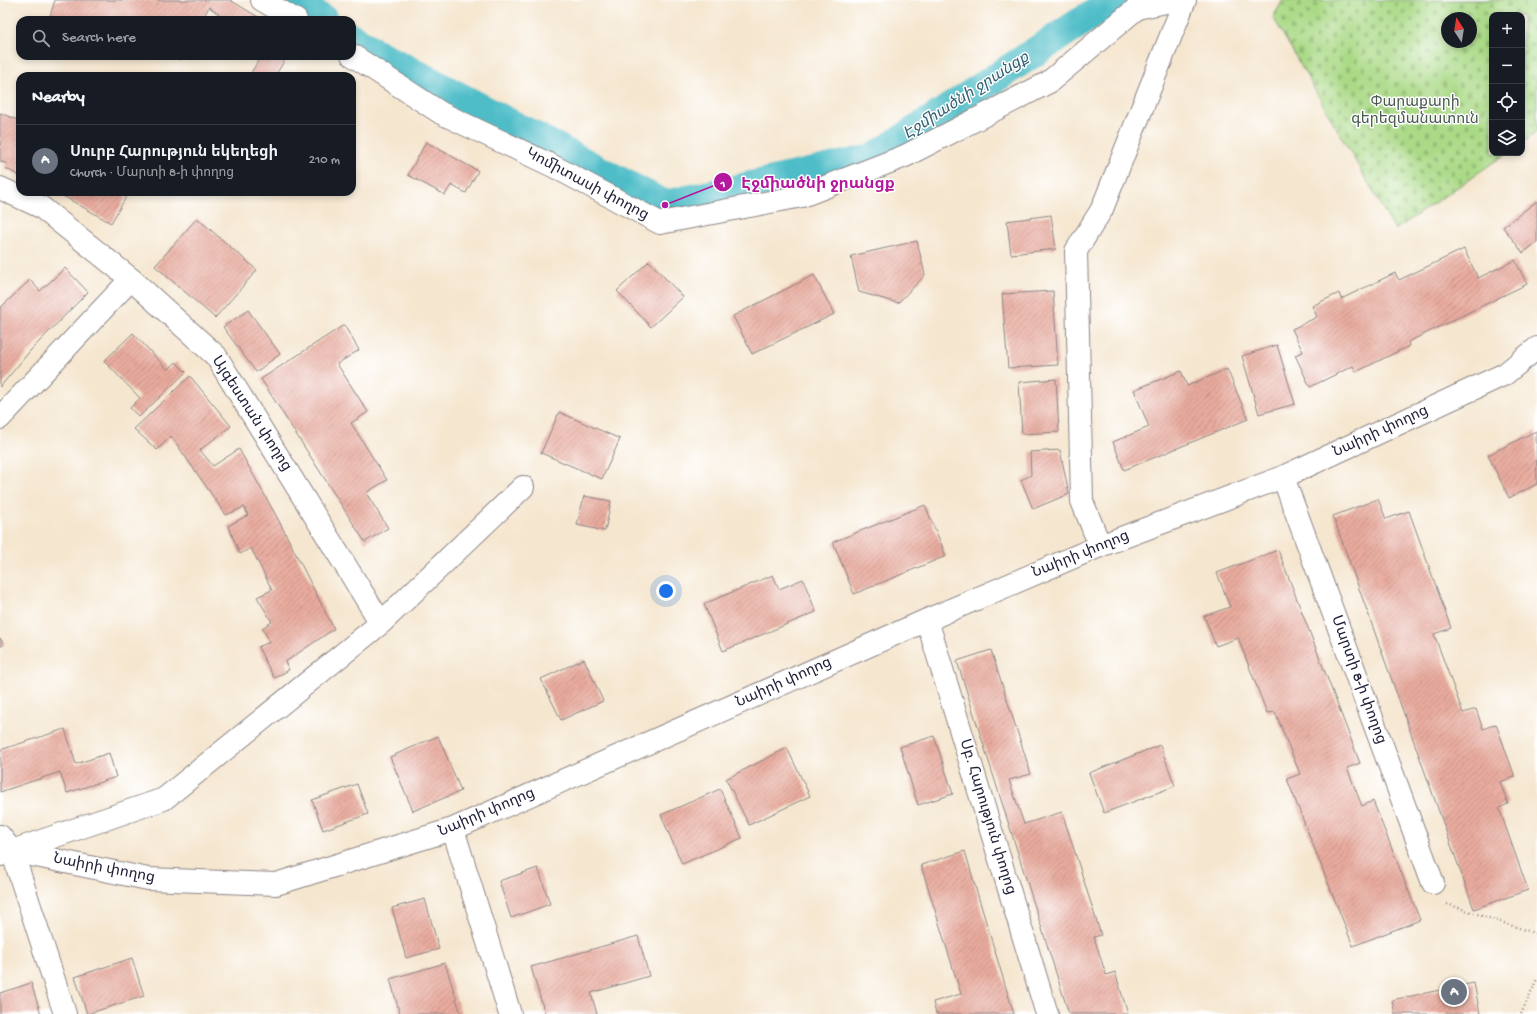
<!DOCTYPE html>
<html lang="en">
<head>
<meta charset="utf-8">
<style>
	body { margin:0; font-family:"Gochi Hand","Noto Sans Armenian",sans-serif; background:#20242c; color:#f1f3f6 }
	.controls { position:absolute; right:12px; top:12px; display:grid; overflow:hidden; border-radius:8px; box-shadow:0 2px 6px #0003 }
	.controls button { width:36px; height:36px; display:grid; place-items:center; padding:0; border:0; border-bottom:1px solid #363941; background:#171b24; color:#f1f3f6; font:20px sans-serif }
	.compass { position:absolute; left:1441px; top:12px; width:36px; height:36px; border-radius:50%; background:#171b24; box-shadow:0 2px 6px #0003; rotate:348deg }
	.you { position:absolute; left:666px; top:591px; width:14px; height:14px; margin:-10px; border:3px solid #fff; border-radius:50%; background:#1a73e8; box-shadow:0 0 0 6px #1a73e833 }
	.badge { display:grid; place-items:center; width:26px; height:26px; border-radius:50%; background:#b45309; color:#fff; font-size:13px; font-weight:700 }
	.pin { position:absolute; translate:-50% -50%; border:2px solid #fff; box-shadow:0 1px 4px #0006 }
	.list { margin:0; padding:0; list-style:none }
	h2 { display:flex; justify-content:space-between; align-items:center; height:52px; margin:0; padding:0 16px; font-size:17px }
	h2 small { font-size:13px; font-weight:400; color:#9ea1a6 }
	.list li { display:grid; grid-template-columns:26px 1fr auto; gap:12px; align-items:center; box-sizing:border-box; height:72px; padding:0 16px; border-top:1px solid #363941 }
	.list b { display:block; font-size:15px; white-space:nowrap }
	.list p { margin:0; font-size:13px; white-space:nowrap; color:#9ea1a6 }
	.list em { font-size:13px; font-style:normal; color:#9ea1a6 }
	.icon { flex:none; width:22px; height:22px; fill:none; stroke:currentColor; stroke-width:2; stroke-linecap:round; stroke-linejoin:round }
	.map { position:relative; flex:none; width:1537px; height:1014px; overflow:hidden }
	.search { position:absolute; background:#171b24; box-shadow:0 2px 6px #0003; left:16px; top:16px; width:340px; height:44px; display:flex; align-items:center; gap:10px; box-sizing:border-box; padding:0 14px; border-radius:12px; color:#9ea1a6; font-size:15px }
	.panel { position:absolute; background:#171b24; box-shadow:0 2px 6px #0003; left:16px; top:72px; width:340px; height:124px; border-radius:12px }
	.map>svg:first-child { display:block }
</style>
</head>
<body>
<div class="map">
<svg width="1537" height="1014" viewBox="0 0 1537 1014">
	<defs>
		<pattern id="cemetery-stones" width="16" height="16" patternUnits="userSpaceOnUse"><rect width="16" height="16" fill="#abda87"/><path d="M2 7V4a2 2 0 0 1 4 0v3zM10 15v-3a2 2 0 0 1 4 0v3z" fill="#93bb75"/></pattern>
		<pattern id="building-hatch" width="6" height="6" patternUnits="userSpaceOnUse"><rect width="6" height="6" fill="#e9ab9e"/><path d="M-1 1l2-2M0 6l6-6M5 7l2-2" fill="none" stroke="#bc8b82"/></pattern>
	</defs>
	<rect width="100%" height="100%" fill="#fff"/>
	<filter id="ink" filterUnits="userSpaceOnUse"><feTurbulence type="fractalNoise" baseFrequency=".025" numOctaves="2"/><feDisplacementMap in="SourceGraphic" scale="8" xChannelSelector="R" yChannelSelector="G"/><feConvolveMatrix kernelMatrix="1 2 1 2 8 2 1 2 1" color-interpolation-filters="sRGB"/></filter>
	<filter id="wash" filterUnits="userSpaceOnUse"><feTurbulence type="fractalNoise" baseFrequency=".012" numOctaves="4" result="noise"/><feDisplacementMap in="SourceGraphic" scale="16" xChannelSelector="R" yChannelSelector="G"/><feGaussianBlur stdDeviation="0.9" result="paint"/><feColorMatrix in="noise" values="0 0 0 0 0 0 0 0 0 0 0 0 0 0 0 0 0 1.4 0 .05"/><feComposite in="paint" operator="in"/></filter>
	<g filter="url(#wash)">
		<rect width="100%" height="100%" fill="#f5e6cf"/>
		<path fill="url(#cemetery-stones)" stroke="#667e61" fill-rule="evenodd" d="M 1283,0 L 1537,0 L 1537,132 L 1522,143 L 1522,15 L 1492,15 L 1492,153 L 1507,153 L 1395,230 L 1273,17 ZM 1447,18 L 1471,18 L 1471,42 L 1447,42 Z"/>
		<g fill="none" stroke-linecap="round" stroke-linejoin="round">
			<path stroke="#50bdc8" stroke-width="30" d="M 292,0 L 324,20
				M 352,38 L 374,52 L 665,205 L 872,159 L 1114,0"/>
		</g>
		<g id="blocks">
			<path fill="url(#building-hatch)" d="M 55,0 L 230,0 L 263,20 L 227,20 L 209,7 L 202,20 L 60,20 L 50,16 Z
				M 173,56 L 183,56 L 181,60 Z
				M 261,56 L 287,56 L 275,76 L 255,76 L 251,73 Z
				M 0,113 L 20,121 L 20,176 L 5,168 L 7,164 L 0,161 Z
				M 426,142 L 478,171 L 466,193 L 451,185 L 445,195 L 408,175 Z
				M 56,192 L 129,192 L 111,223 Z
				M 1537,201 L 1537,242 L 1523,253 L 1503,227 Z
				M 1051,215 L 1056,249 L 1011,254 L 1007,221 Z
				M 197,218 L 257,270 L 215,318 L 155,266 Z
				M 917,241 L 925,275 L 898,303 L 859,292 L 851,256 Z
				M 1464,249 L 1478,278 L 1515,260 L 1527,284 L 1408,342 L 1409,346 L 1356,372 L 1353,366 L 1310,387 L 1295,355 L 1303,352 L 1292,329 L 1317,317 L 1312,306 L 1339,293 L 1341,299 L 1395,273 L 1399,280 Z
				M 649,261 L 683,297 L 651,327 L 617,291 Z
				M 65,268 L 88,292 L 30,351 L 0,387 L 0,308 L 30,280 L 40,291 Z
				M 814,275 L 834,314 L 752,354 L 733,316 Z
				M 1053,291 L 1058,365 L 1008,368 L 1002,294 Z
				M 248,310 L 280,354 L 256,372 L 223,327 Z
				M 344,325 L 359,350 L 337,364 L 368,412 L 351,423 L 387,480 L 366,493 L 388,528 L 365,542 L 261,379 Z
				M 133,333 L 168,370 L 176,362 L 186,372 L 139,417 L 130,408 L 140,398 L 104,361 Z
				M 1277,345 L 1295,404 L 1259,414 L 1242,356 Z
				M 1227,369 L 1248,419 L 1124,470 L 1113,442 L 1149,427 L 1134,390 L 1181,371 L 1187,386 Z
				M 190,376 L 231,426 L 200,450 L 213,466 L 239,449 L 279,521 L 334,629 L 285,662 L 289,670 L 274,678 L 258,647 L 270,642 L 262,628 L 272,622 L 257,597 L 272,590 L 251,548 L 240,554 L 228,526 L 248,515 L 244,507 L 226,515 L 171,436 L 157,450 L 134,429 Z
				M 1056,379 L 1059,432 L 1022,434 L 1019,382 Z
				M 559,412 L 620,439 L 602,479 L 541,453 Z
				M 1536,431 L 1537,484 L 1509,498 L 1488,455 Z
				M 1060,450 L 1069,494 L 1033,509 L 1021,480 L 1031,475 L 1030,452 Z
				M 584,496 L 611,501 L 605,531 L 577,525 Z
				M 1378,499 L 1386,519 L 1409,511 L 1451,628 L 1434,634 L 1463,713 L 1476,709 L 1483,729 L 1496,724 L 1515,777 L 1500,782 L 1508,804 L 1499,808 L 1528,890 L 1474,909 L 1333,516 Z
				M 925,505 L 946,556 L 854,594 L 833,542 Z
				M 1278,550 L 1360,763 L 1347,768 L 1362,806 L 1373,801 L 1420,920 L 1353,946 L 1287,779 L 1300,774 L 1275,712 L 1267,713 L 1238,638 L 1216,646 L 1204,616 L 1230,607 L 1217,573 Z
				M 773,575 L 779,589 L 803,579 L 816,612 L 723,651 L 704,604 Z
				M 0,638 L 4,644 L 0,647 Z
				M 991,650 L 1031,774 L 1009,780 L 1024,824 L 1062,812 L 1101,935 L 1094,937 L 1106,975 L 1115,972 L 1128,1014 L 1069,1014 L 957,661 Z
				M 584,659 L 603,701 L 561,720 L 541,679 Z
				M 65,729 L 76,764 L 109,753 L 116,777 L 67,793 L 60,772 L 0,792 L 0,750 Z
				M 438,736 L 461,791 L 413,811 L 390,757 Z
				M 934,736 L 953,794 L 918,805 L 900,747 Z
				M 1160,745 L 1175,786 L 1104,813 L 1089,773 Z
				M 787,748 L 810,796 L 749,825 L 726,779 Z
				M 357,784 L 368,814 L 323,830 L 312,800 Z
				M 720,789 L 742,838 L 682,864 L 661,815 Z
				M 965,851 L 976,889 L 1014,1014 L 936,1014 L 933,1002 L 961,994 L 921,865 Z
				M 538,868 L 550,904 L 511,918 L 499,881 Z
				M 425,899 L 439,949 L 406,958 L 392,908 Z
				M 638,936 L 649,976 L 591,993 L 597,1014 L 545,1014 L 531,967 Z
				M 132,958 L 144,996 L 87,1014 L 75,977 Z
				M 445,963 L 461,1014 L 400,1014 L 390,979 Z
				M 31,983 L 41,1014 L 0,1014 L 0,993 Z
				M 1474,983 L 1480,1014 L 1395,1014 L 1392,1000 Z"/>
		</g>
	</g>
	<g filter="url(#ink)">
		<use href="#blocks" fill-opacity="0" stroke="#8c8485" stroke-width="1"/>
		<g fill="none" stroke-linecap="round" stroke-linejoin="round">
			<g stroke="#8c8485" stroke-width="24">
				<path id="minor" d="M 262,0 L 296,20
					M 352,55 L 441,113 L 553,166 L 660,223 L 802,196 L 905,156 L 1049,82 L 1137,8 L 1176,0
					M 0,188 L 41,207 L 131,279 L 216,356 L 381,623
					M 0,418 L 131,279
					M 1283,477 L 1433,883
					M 1100,546 L 1082,501 L 1076,251 L 1102,209 L 1185,0
					M 927,620 L 1047,1014
					M 453,829 L 510,1014
					M 0,836 L 12,851 L 65,1014
					M 12,851 L 164,799 L 381,623 L 523,487
					M 0,855 L 12,851 L 148,879 L 276,884 L 453,829 L 927,620 L 1100,546 L 1283,477 L 1505,374 L 1537,348"/>
			</g>
			<path stroke="#8c8485" stroke-width="2.5" stroke-dasharray="1 3" stroke-linecap="butt" d="M 1447,904 L 1537,934
				M 1521,1014 L 1537,979"/>
			<use href="#minor" stroke="#fff" stroke-width="22"/>
		</g>
	</g>
	<g text-anchor="middle" dominant-baseline="central" stroke-width="3" stroke-linejoin="round" paint-order="stroke">
		<g font-size="15" fill="#4b5952" stroke="#fff">
			<text x="1415" y="103">Փարաքարի<tspan x="1415" dy="17">գերեզմանատուն</tspan></text>
		</g>
		<g font-size="15" fill="#22223b" stroke="#fff">
			<text transform="translate(587 185) rotate(28)">Կոմիտասի փողոց</text>
			<text transform="translate(251 414) rotate(57)">Այգեստան փողոց</text>
			<text transform="translate(1381 432) rotate(-25)">Նաիրի փողոց</text>
			<text transform="translate(1081 555) rotate(-22)">Նաիրի փողոց</text>
			<text transform="translate(1358 680) rotate(70)">Մարտի 8-ի փողոց</text>
			<text transform="translate(784 683) rotate(-24)">Նաիրի փողոց</text>
			<text transform="translate(487 813) rotate(-23)">Նաիրի փողոց</text>
			<text transform="translate(987 817) rotate(73)">Սբ. Հարություն փողոց</text>
			<text transform="translate(104 869) rotate(11)">Նաիրի փողոց</text>
		</g>
		<g font-size="16" font-style="italic" fill="#346073" stroke="#fff">
			<text transform="translate(967 97) rotate(-33)">Էջմիածնի ջրանցք</text>
		</g>
	</g>
	<path fill="none" stroke="#b5179e" stroke-width="1.5" d="M665 205L723 182"/>
	<g fill="#b5179e" stroke="#fff" stroke-width="1.5">
		<circle cx="665" cy="205" r="4"/>
		<circle cx="723" cy="182" r="10"/>
	</g>
	<g font-size="12" text-anchor="middle" font-weight="bold" fill="#fff">
		<text x="723" y="187">1</text>
	</g>
	<g font-size="16" text-anchor="middle" font-weight="bold" fill="#b5179e" stroke="#fff" stroke-width="3" stroke-linejoin="round" paint-order="stroke">
		<text x="818" y="188">Էջմիածնի ջրանցք</text>
	</g>
</svg>
<div class="controls">
<button>+</button>
<button>−</button>
<button><svg class="icon" aria-label="locate" viewBox="0 0 24 24"><circle cx="12" cy="12" r="6"/><path d="M12 2v4M12 18v4M2 12h4M18 12h4"/></svg></button>
<button><svg class="icon" aria-label="layers" viewBox="0 0 24 24"><path d="M12 4l9 5-9 5-9-5zM3 14l9 5 9-5"/></svg></button>
</div>
<svg class="compass" viewBox="-18 -18 36 36"><path d="M0-13l5 13h-10z" fill="#e53935"/><path d="M0 13l5-13h-10z" fill="#9ea1a6"/></svg>
<div class="you"></div>
<div class="pin badge" style="left:1454px;top:992px;background:#6b7280">A</div>
<div class="search"><svg class="icon" aria-label="search" viewBox="0 0 24 24"><circle cx="10" cy="10" r="6"/><path d="M15 15l6 6"/></svg>Search here</div>
<section class="panel">
<h2>Nearby<small></small></h2>
<ul class="list">
<li><span class="badge" style="background:#6b7280">A</span><div><b>Սուրբ Հարություն եկեղեցի</b><p>Church · Մարտի 8-ի փողոց</p></div><em>210 m</em></li>
</ul>
</section>
</div>
</body>
</html>
